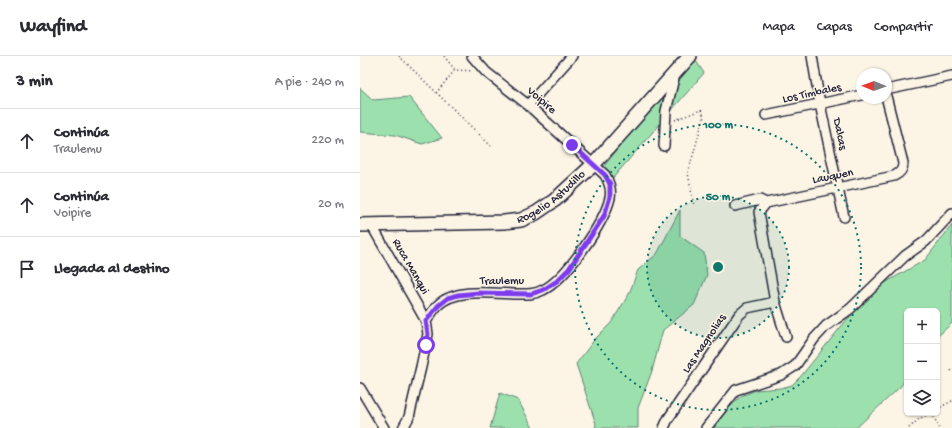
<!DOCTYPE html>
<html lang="es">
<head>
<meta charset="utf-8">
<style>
	body { margin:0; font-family:"Gochi Hand",sans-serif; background:#f7f7f7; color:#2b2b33 }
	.controls { position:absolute; right:12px; bottom:12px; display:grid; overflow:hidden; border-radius:6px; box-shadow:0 1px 3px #0004 }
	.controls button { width:36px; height:36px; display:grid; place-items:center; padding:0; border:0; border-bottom:1px solid #e1e1e2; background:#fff; color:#2b2b33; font:20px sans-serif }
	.compass { position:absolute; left:496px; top:12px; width:36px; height:36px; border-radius:50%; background:#fff; box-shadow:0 1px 3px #0004; rotate:271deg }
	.stop { position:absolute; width:12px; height:12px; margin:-9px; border:3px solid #7c3aed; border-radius:50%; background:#fff }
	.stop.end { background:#7c3aed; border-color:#fff; box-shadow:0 1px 4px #0008 }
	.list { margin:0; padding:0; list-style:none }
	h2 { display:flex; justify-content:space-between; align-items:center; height:52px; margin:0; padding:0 16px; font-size:17px }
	h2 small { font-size:13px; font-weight:400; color:#7c7c81 }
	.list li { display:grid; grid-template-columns:26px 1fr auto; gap:12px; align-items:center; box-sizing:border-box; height:64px; padding:0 16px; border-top:1px solid #e1e1e2 }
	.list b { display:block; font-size:15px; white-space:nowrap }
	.list p { margin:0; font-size:13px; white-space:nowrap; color:#7c7c81 }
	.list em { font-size:13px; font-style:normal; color:#7c7c81 }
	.icon { flex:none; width:22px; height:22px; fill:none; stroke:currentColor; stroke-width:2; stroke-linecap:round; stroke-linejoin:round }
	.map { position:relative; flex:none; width:592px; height:372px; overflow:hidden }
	header { display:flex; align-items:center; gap:24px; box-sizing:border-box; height:56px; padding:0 20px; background:#fff; border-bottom:1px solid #e1e1e2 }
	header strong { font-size:19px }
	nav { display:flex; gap:22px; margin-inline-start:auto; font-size:14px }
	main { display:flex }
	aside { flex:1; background:#fff }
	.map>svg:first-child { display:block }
</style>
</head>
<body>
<header>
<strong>Wayfind</strong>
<nav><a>Mapa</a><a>Capas</a><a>Compartir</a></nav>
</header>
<main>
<aside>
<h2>3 min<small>A pie · 240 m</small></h2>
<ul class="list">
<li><svg class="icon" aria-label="ahead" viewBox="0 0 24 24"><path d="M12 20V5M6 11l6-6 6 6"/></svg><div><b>Continúa</b><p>Traulemu</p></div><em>220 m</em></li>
<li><svg class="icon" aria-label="ahead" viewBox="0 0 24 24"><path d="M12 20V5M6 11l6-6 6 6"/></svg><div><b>Continúa</b><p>Voipire</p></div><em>20 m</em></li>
<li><svg class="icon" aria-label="arrive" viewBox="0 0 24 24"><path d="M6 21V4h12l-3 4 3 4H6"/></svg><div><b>Llegada al destino</b></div></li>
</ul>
</aside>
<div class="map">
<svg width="592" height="372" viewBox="0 0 592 372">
	<rect width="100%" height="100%" fill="#fcf5e5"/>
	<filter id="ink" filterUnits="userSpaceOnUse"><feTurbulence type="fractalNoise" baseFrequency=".025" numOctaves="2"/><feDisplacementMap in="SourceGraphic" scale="8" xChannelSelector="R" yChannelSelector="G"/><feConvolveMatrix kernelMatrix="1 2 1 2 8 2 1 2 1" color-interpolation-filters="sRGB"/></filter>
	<g filter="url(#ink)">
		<path fill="#9ce1ad" stroke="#5f8274" d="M 336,5 L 344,17 L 252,123 L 242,113 L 285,57 Z
			M 0,32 L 13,44 L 49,41 L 82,82 L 62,88 L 35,79 L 0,76 Z
			M 320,154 L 320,180 L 344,197 L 347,219 L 334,249 L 303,274 L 292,315 L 278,352 L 278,372 L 235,372 L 236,368 L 216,308 L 235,283 L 251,267 L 269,238 L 278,214 L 297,198 Z
			M 592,169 L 592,267 L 577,281 L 577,255 L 547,255 L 547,322 L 540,331 L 496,372 L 354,372 L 366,355 L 381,340 L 396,334 L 421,332 L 432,329 L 441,320 L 484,267 L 516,232 L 565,204 Z
			M 140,337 L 158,344 L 173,372 L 130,372 Z"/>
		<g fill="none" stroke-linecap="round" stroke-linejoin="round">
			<g stroke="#22223b" stroke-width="12">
				<path id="street" d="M 452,0 L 460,48 L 484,161
					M 526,34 L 592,20
					M 168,49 L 212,0
					M 406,59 L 502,39
					M 304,90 L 306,55 L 315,18
					M 406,147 L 534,120 C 540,117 543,114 543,107 L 526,40
					M 406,147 L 399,156 L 415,246 L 426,281
					M 375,150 L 400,144 L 406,147
					M 12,170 L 66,265 L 68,278 L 61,311 L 49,361 L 43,372
					M 66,265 C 70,260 73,254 77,250 C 94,232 131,237 153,238 C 164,238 174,239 183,234 C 206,223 244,167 250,142 C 252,133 249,126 245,119 L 168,49 L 126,16 L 112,0
					M 0,332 L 24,372
					M 304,372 L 308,363 L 379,259 L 387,252 L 415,246
					M 346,372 L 376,334 L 421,319 L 435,310 L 454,283 L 466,270 L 490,253 L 545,200 L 566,185 L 592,157"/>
			</g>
			<g stroke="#22223b" stroke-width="16">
				<g id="secondary">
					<path id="s1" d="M 0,169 L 144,166 L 161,164 L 176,157 L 195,144 L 234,108 L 330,0"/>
				</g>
			</g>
			<path stroke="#22223b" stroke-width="1.5" stroke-dasharray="1 3" stroke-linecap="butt" d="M 39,0 L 131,90
				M 84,0 L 95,14 L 113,15
				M 76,37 L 95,14
				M 315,64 L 341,54 L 344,60 L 328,117 L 334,150
				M 591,315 L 592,314
				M 577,353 L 592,345
				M 572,357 L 579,372
				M 549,372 L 559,363 L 571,357"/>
			<use href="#street" stroke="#fcf5e5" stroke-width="9"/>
			<use href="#secondary" stroke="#fcf5e5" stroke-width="13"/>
		</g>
	</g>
	<g fill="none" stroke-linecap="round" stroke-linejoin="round" filter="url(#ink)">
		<path stroke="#7c3aed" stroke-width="5" d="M 66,289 L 68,278 L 66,265 L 78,250 L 88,242 L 98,239 L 118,237 L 171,238 L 183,234 L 197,225 L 209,213 L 244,160 L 250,141 L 250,128 L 245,119 L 212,89"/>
	</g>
	<circle cx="358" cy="211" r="71" fill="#0f766e" fill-opacity=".12"/>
	<g fill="none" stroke="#0f766e" stroke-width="2" stroke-dasharray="2 4">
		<circle cx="358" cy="211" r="71"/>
		<circle cx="358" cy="211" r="143"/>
	</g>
	<g text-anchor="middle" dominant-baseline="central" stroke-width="3" stroke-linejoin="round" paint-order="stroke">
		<g font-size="12" fill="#22223b" stroke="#fcf5e5">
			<text transform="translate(452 38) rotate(-12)">Los Timbales</text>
			<text transform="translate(181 45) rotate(41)">Voipire</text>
			<text transform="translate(479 78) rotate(78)">Dalcas</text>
			<text transform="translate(473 121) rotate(-11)">Lauquen</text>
			<text stroke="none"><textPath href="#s1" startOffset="199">Rogelio Astudillo</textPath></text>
			<text transform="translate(50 211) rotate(60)">Ruca Manqui</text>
			<text x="142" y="226">Traulemu</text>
			<text transform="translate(345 288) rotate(-56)">Las Magnolias</text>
		</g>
	</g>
	<circle cx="358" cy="211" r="6" fill="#0f766e" stroke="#fcf5e5" stroke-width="2"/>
	<g font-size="12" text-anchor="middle" font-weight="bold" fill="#0f766e" stroke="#fcf5e5" stroke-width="3" stroke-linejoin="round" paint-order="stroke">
		<text x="358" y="72">100 m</text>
		<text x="358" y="144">50 m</text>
	</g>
</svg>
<div class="controls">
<button>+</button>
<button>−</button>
<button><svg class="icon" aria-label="layers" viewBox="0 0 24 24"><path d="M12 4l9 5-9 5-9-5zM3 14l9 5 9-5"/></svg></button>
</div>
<svg class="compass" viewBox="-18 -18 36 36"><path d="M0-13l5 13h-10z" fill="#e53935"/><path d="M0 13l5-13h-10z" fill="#7c7c81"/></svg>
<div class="stop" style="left:66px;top:289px"></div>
<div class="stop end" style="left:212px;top:89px"></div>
</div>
</main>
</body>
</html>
